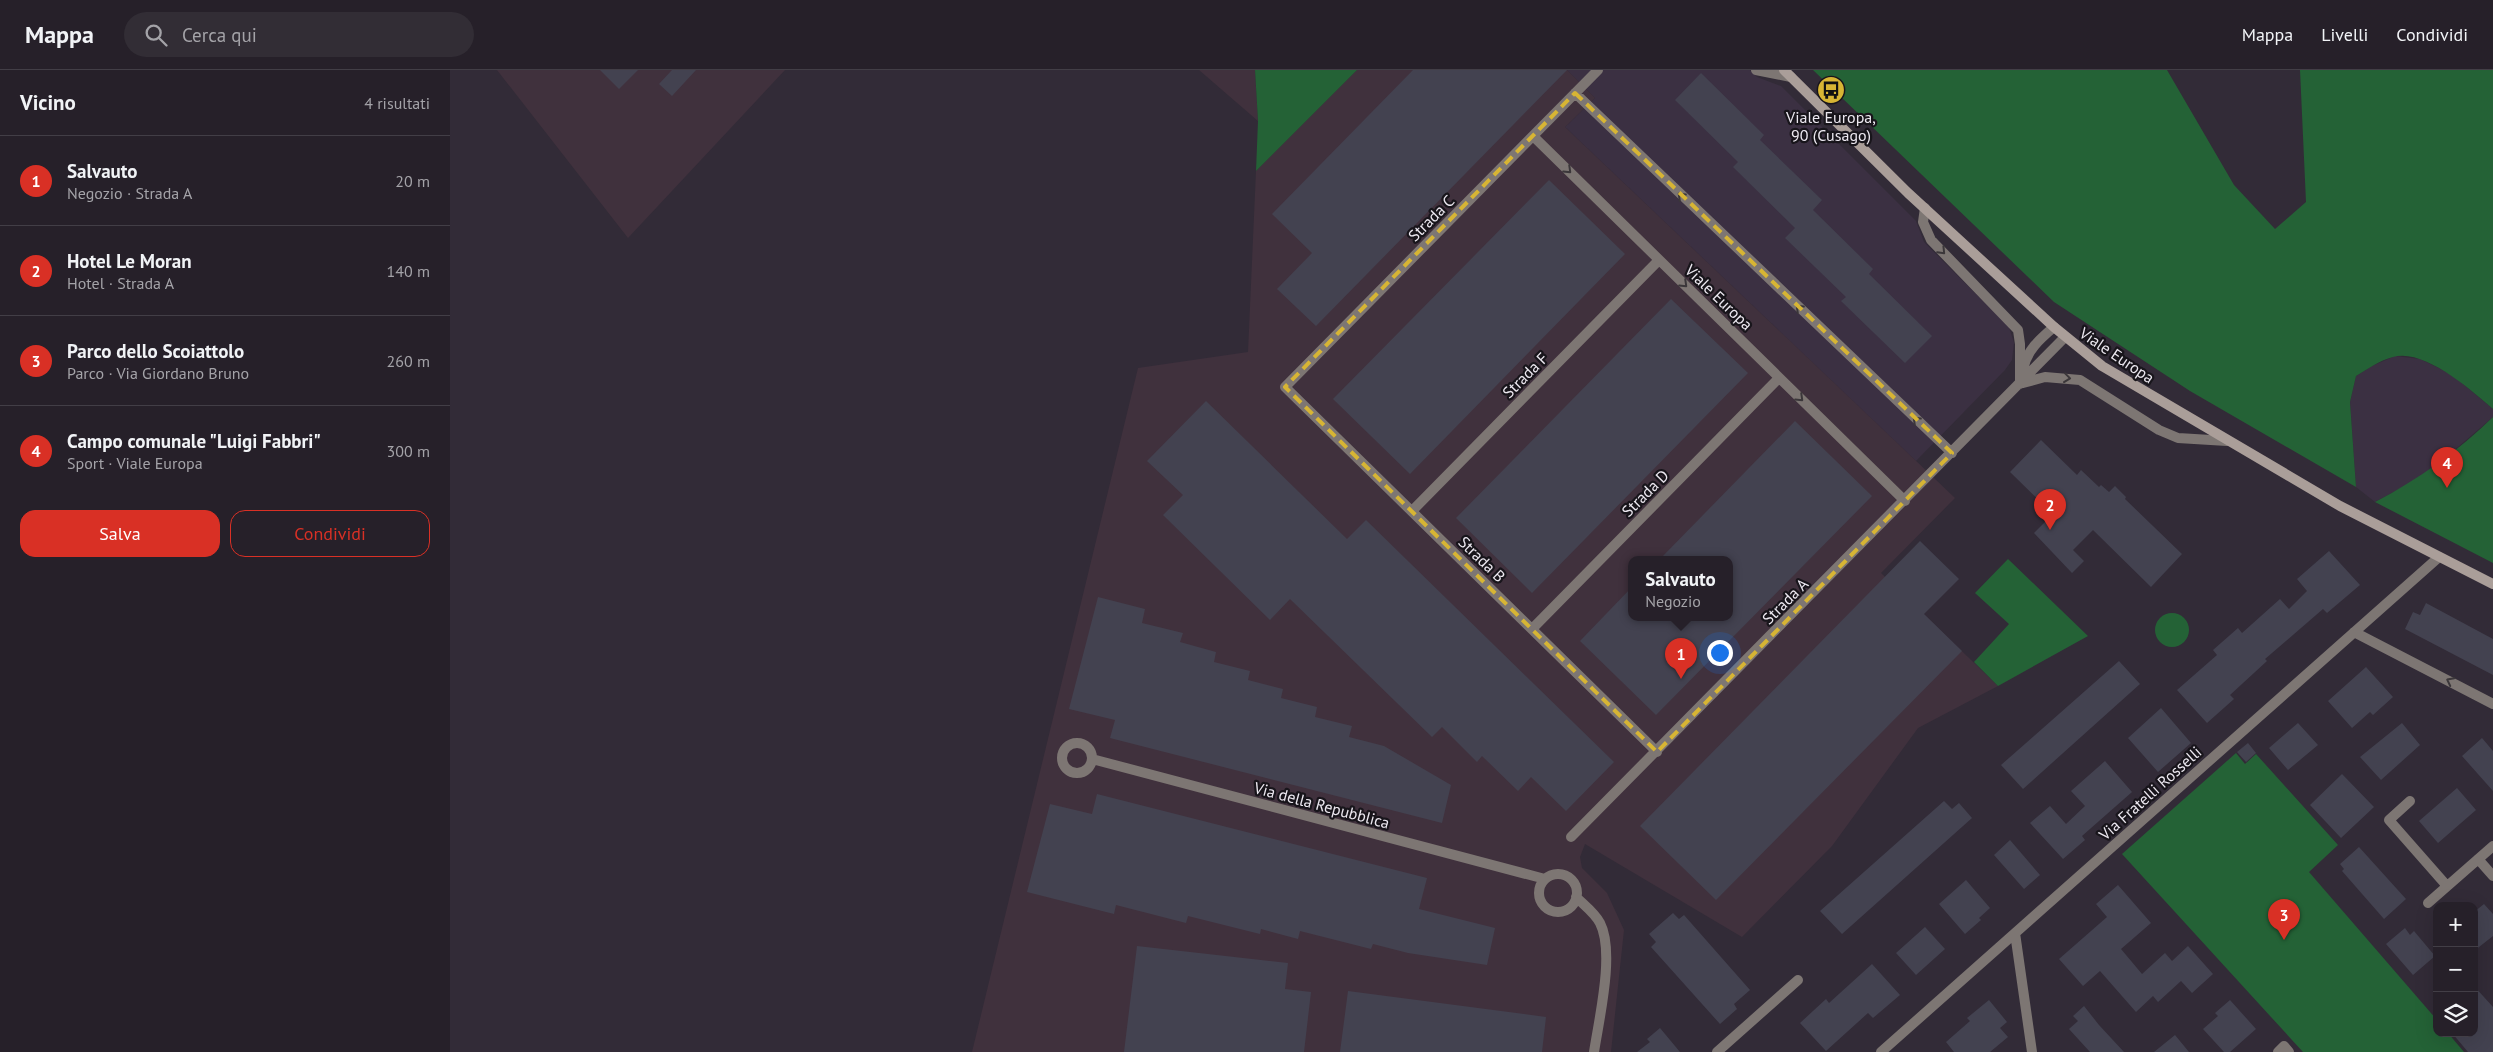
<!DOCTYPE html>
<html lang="it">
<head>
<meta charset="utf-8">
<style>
	body { margin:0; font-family:"PT Sans",sans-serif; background:#322d35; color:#f1f3f6 }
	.controls { position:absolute; right:15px; bottom:15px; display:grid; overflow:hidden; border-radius:10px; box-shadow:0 5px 20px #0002 }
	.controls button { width:45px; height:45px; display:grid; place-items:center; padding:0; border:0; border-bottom:1px solid #423e46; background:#262029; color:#f1f3f6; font:25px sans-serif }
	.you { position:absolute; left:1269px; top:582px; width:18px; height:18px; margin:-12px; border:4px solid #fff; border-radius:50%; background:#1a73e8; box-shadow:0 0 0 8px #1a73e833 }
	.badge { display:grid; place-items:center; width:32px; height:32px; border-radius:50%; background:#d93025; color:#fff; font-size:16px; font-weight:700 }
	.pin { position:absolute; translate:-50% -41px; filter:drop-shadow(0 1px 2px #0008) }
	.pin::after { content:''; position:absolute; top:26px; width:18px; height:15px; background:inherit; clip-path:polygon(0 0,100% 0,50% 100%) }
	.popup { position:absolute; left:1178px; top:486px; width:105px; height:65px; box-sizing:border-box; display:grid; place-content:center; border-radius:10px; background:#262029; filter:drop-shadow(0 1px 4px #0005); font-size:16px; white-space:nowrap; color:#a4a3a8 }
	.popup b { font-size:19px; color:#f1f3f6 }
	.popup::after { content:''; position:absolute; left:50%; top:100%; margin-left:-10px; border:10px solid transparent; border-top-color:#262029 }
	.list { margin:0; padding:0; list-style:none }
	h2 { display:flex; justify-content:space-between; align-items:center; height:65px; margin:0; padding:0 20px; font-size:21px }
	h2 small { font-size:16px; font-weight:400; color:#a4a3a8 }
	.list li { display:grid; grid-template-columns:32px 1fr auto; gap:15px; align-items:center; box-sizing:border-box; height:90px; padding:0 20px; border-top:1px solid #423e46 }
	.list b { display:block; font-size:19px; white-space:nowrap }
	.list p { margin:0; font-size:16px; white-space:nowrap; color:#a4a3a8 }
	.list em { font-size:16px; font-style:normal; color:#a4a3a8 }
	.actions { display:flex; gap:10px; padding:15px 20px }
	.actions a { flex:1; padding:11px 0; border:1px solid #d93025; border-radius:15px; text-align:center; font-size:18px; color:#d93025 }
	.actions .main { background:#d93025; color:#fff }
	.icon { flex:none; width:28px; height:28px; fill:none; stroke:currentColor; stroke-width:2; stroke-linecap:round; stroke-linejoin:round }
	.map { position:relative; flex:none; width:2043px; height:982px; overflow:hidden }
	header { display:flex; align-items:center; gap:30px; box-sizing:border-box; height:70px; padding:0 25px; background:#262029; border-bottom:1px solid #423e46 }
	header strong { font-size:24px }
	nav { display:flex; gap:28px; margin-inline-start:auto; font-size:18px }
	.search { width:350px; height:45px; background:#322d35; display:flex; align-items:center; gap:12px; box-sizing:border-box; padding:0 18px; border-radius:28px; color:#a4a3a8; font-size:19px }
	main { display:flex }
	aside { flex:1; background:#262029 }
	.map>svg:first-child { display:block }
</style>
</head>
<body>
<header>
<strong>Mappa</strong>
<div class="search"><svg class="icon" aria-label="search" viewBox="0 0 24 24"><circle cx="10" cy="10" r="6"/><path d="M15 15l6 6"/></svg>Cerca qui</div>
<nav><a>Mappa</a><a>Livelli</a><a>Condividi</a></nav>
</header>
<main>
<aside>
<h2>Vicino<small>4 risultati</small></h2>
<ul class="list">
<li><span class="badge">1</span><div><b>Salvauto</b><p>Negozio · Strada A</p></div><em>20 m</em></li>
<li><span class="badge">2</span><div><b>Hotel Le Moran</b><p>Hotel · Strada A</p></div><em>140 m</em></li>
<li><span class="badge">3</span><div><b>Parco dello Scoiattolo</b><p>Parco · Via Giordano Bruno</p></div><em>260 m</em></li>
<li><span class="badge">4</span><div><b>Campo comunale &quot;Luigi Fabbri&quot;</b><p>Sport · Viale Europa</p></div><em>300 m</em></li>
</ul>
<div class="actions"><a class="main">Salva</a><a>Condividi</a></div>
</aside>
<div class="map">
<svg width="2043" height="982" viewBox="0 0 2043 982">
	<rect width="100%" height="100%" fill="#322b37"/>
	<path fill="#3b3042" d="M 1117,0 L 1300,0 L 1307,7 L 1331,16 L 1466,151 L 1474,172 L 1559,257 L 1564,273 L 1562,290 L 1555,300 L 1466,391 L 1115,57 L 1145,28 Z
		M 1945,286 L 1970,289 L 2001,304 L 2043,339 L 2043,347 L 1987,395 L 1962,412 L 1925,432 L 1906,417 L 1900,332 L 1906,306 L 1922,296 Z"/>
	<path fill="#40313d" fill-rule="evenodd" d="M 47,0 L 335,0 L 178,168 Z
		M 749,0 L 805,0 L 808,51 Z
		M 907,0 L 1117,0 L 1145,28 L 1115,57 L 1505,428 L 1431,503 L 1548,616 L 1468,658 L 1382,776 L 1292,867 L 1135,774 L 1130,787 L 1132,798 L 1157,823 L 1174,860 L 1161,982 L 522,982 L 688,298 L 798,282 L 806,101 ZM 1182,490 L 1280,490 L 1280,548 L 1182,548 Z"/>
	<path fill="#246236" d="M 805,0 L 907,0 L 806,101 L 808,51 Z
		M 1363,0 L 1717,0 L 1784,115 L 1825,159 L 1856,132 L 1850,0 L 2043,0 L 2043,339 C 2021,320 1974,278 1943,287 C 1930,290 1918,299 1906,306 L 1900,332 L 1906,417 L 1740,321 L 1604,232 Z
		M 2043,347 L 2043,493 L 1925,432 C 1969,409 2008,381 2043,347 Z
		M 1558,489 L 1638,566 L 1548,616 L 1524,592 L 1559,554 L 1525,523 Z
		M1705 560a17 17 0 1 1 34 0a17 17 0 1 1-34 0Z
		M 1786,683 L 1795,694 L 1806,684 L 1888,775 L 1859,802 L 1987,950 L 1987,963 L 1998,963 L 2014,982 L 1853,982 L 1672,784 Z"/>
	<path fill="#434250" d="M 150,0 L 188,0 L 169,19 Z
		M 222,0 L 246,0 L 222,26 L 209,14 Z
		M 963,0 L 1117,0 L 866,256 L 827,219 L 862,183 L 822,144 Z
		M 1251,3 L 1314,65 L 1310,70 L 1372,130 L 1363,140 L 1423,199 L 1419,204 L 1482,266 L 1455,293 L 1391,231 L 1396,227 L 1335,168 L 1345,158 L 1283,97 L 1288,92 L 1225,30 Z
		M 1099,110 L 1175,184 L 960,404 L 883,329 Z
		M 1221,229 L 1298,303 L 1082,523 L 1006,448 Z
		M 756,331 L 897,469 L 916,450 L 1164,692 L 1116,741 L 1081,707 L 1068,721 L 1032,686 L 1027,692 L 992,657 L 982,667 L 840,529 L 820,550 L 713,445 L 733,425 L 697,391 Z
		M 1345,351 L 1422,426 L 1206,645 L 1130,571 L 1182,517 L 1182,548 L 1280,548 L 1280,490 L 1209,490 Z
		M 1591,370 L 1627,405 L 1631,400 L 1649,417 L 1651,415 L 1659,422 L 1665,416 L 1676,427 L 1675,429 L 1732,484 L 1701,517 L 1643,460 L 1623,480 L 1634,491 L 1622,503 L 1584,463 L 1603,444 L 1560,402 Z
		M 1470,471 L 1509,509 L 1474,544 L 1512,581 L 1266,830 L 1190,756 Z
		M 1879,481 L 1910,515 L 1877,543 L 1873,539 L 1815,589 L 1817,591 L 1780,625 L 1784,629 L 1757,653 L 1727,620 L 1767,585 L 1763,580 L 1788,558 L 1792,563 L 1830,529 L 1839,539 L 1857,521 L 1847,509 Z
		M 648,527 L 695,539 L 692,553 L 733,563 L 730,572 L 766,582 L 764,592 L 800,601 L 798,610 L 833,619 L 831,628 L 867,637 L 865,647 L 902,656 L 899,667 L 934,676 L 1001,715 L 992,753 L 660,668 L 665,650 L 619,639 Z
		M 1976,533 L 2043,569 L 2043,605 L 1955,559 L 1963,542 L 1970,545 Z
		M 1669,591 L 1690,614 L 1573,719 L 1551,695 Z
		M 1916,597 L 1943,627 L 1923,645 L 1920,642 L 1902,658 L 1878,631 Z
		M 1711,638 L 1741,673 L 1708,702 L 1678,668 Z
		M 1848,653 L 1868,675 L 1838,700 L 1819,678 Z
		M 1952,653 L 1970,675 L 1931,710 L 1910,687 Z
		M 2032,668 L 2043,681 L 2043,721 L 2012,686 Z
		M 1798,673 L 1806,683 L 1796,692 L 1787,682 Z
		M 1655,691 L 1682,722 L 1632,766 L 1635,770 L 1613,789 L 1580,753 L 1600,736 L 1616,754 L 1635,736 L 1621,721 Z
		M 1892,704 L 1924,737 L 1891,768 L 1860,735 Z
		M 2007,718 L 2026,740 L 1988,773 L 1969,751 Z
		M 647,724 L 977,808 L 969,839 L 1045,858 L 1037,895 L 958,883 L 923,874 L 921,879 L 850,861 L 848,869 L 811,859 L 810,864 L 738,846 L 736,853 L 666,835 L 664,844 L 577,822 L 600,734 L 642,744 Z
		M 1494,731 L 1502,739 L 1509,733 L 1522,748 L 1392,864 L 1370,841 Z
		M 1560,770 L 1590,805 L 1574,819 L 1544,785 Z
		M 1909,777 L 1956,829 L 1934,849 L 1892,801 L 1894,799 L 1890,794 Z
		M 1516,810 L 1540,838 L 1529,848 L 1531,850 L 1515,864 L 1489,834 Z
		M 1668,815 L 1701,853 L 1671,879 L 1692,904 L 1715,883 L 1722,891 L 1738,876 L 1763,904 L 1742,923 L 1731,911 L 1708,932 L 1703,926 L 1686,942 L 1650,901 L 1633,916 L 1609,889 L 1657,847 L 1646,834 Z
		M 2034,834 L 2043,844 L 2043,866 L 2024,881 L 2024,842 Z
		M 1223,843 L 1229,849 L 1234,845 L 1300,920 L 1284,934 L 1287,939 L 1270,954 L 1201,877 L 1206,872 L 1199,864 Z
		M 1475,857 L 1495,879 L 1466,905 L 1446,883 Z
		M 1955,858 L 1960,865 L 1964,861 L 1985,886 L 1963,905 L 1936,874 Z
		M 687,876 L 838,893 L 835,919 L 861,922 L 854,982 L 674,982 Z
		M 1422,894 L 1450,925 L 1423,948 L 1418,943 L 1376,981 L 1350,953 L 1376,929 L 1379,933 Z
		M 2024,916 L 2043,937 L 2043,982 L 2018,982 L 2002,963 L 2024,963 Z
		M 898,921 L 1096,947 L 1092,982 L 890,982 Z
		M 1539,930 L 1557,952 L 1550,958 L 1558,967 L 1540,982 L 1504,982 L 1496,972 L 1520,951 L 1517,948 Z
		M 1780,930 L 1806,959 L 1780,982 L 1774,982 L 1753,959 L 1768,946 L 1765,943 Z
		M 1634,936 L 1649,955 L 1674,982 L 1640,982 L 1619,959 L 1628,951 L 1623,946 Z
		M 1210,958 L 1230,982 L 1187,982 L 1200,972 L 1197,969 Z
		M 1725,965 L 1739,982 L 1704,982 Z"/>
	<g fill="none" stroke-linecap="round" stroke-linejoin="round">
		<path stroke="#7d7673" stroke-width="10" d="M 1148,0 L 835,317 L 1207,682
			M 1306,0 L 1341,7
			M 1125,23 L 1502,383
			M 1083,66 L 1455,431
			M 1475,138 L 1473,152 L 1481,170 L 1568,260 L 1570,274 L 1570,314
			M 1573,299 C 1577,280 1590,269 1604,257
			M 1573,313 L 1595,307 L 1630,310 L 1709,360 L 1728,368 L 1777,371
			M 962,441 L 1209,190
			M 1082,559 L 1329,308
			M 1904,562 L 2043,634
			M612 688a15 15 0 1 1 30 0a15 15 0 1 1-30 0Z
			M 642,689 L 1095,809
			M 1960,731 L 1939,750 L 1997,816
			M 1121,767 L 1615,267
			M 2028,789 L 2043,806
			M1089 823a19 19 0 1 1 38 0a19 19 0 1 1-38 0Z
			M 1126,827 C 1134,835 1145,843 1150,853 C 1165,882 1149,949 1144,982
			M 1978,833 L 2043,776
			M 1565,863 L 1582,982
			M 1267,982 L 1348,910
			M 1431,982 L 1989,487
			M 1828,982 L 1834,976 L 1839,982"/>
		<path stroke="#aa9e99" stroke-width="10" d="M 1334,0 L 1458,123 L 1604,257 L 1652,296 L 1890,436 L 2043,514"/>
	</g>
	<defs><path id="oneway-chevron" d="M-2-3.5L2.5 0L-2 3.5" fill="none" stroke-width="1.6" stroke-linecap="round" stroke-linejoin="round" transform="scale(1.25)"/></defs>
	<g stroke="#3b373a">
		<use href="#oneway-chevron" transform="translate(1118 100) rotate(44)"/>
		<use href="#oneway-chevron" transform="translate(1231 126) rotate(-136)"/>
		<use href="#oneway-chevron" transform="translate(1492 181) rotate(46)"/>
		<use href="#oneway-chevron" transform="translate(1234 214) rotate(44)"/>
		<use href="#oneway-chevron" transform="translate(1349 238) rotate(-136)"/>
		<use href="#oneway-chevron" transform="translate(1617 308) rotate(7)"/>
		<use href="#oneway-chevron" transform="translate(1350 328) rotate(44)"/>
		<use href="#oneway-chevron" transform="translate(1466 350) rotate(-136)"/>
		<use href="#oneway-chevron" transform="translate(2000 611) rotate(-153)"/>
	</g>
	<path fill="none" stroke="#d7b534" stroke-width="4" stroke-dasharray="10 6" stroke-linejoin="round" d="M 1125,23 L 1502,383 L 1207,682 L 835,317 Z"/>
	<defs>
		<g id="bus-disc" transform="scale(1.4375)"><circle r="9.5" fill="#d7b534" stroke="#18151b"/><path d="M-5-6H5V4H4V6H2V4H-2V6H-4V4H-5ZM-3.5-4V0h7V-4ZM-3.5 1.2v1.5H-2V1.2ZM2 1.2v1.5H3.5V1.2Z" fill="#111"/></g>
	</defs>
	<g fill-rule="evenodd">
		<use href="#bus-disc" x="1381" y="20"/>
	</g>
	<g text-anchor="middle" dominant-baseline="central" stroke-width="4.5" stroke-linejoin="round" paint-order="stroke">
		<g font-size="16" fill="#ece8f0" stroke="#18151b">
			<text x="1381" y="47">Viale Europa,<tspan x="1381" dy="18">90 (Cusago)</tspan></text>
		</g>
		<g font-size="16" fill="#ece8f0" stroke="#18151b">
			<text transform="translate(981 148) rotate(-45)">Strada C</text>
			<text transform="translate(1269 227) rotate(44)">Viale Europa</text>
			<text transform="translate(1667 285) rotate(34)">Viale Europa</text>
			<text transform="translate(1075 305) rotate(-45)">Strada F</text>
			<text transform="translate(1195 423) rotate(-45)">Strada D</text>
			<text transform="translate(1032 489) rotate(44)">Strada B</text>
			<text transform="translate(1335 531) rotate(-45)">Strada A</text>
			<text transform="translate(1700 723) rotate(-42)">Via Fratelli Rosselli</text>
			<text transform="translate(872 735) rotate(15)">Via della Repubblica</text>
		</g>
	</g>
</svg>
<div class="controls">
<button>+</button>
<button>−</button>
<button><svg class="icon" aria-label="layers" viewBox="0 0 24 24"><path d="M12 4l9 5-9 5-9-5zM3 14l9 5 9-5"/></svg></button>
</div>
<div class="you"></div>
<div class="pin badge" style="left:1231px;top:609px">1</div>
<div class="popup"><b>Salvauto</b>Negozio</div>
<div class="pin badge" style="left:1600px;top:460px">2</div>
<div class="pin badge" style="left:1834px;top:870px">3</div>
<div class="pin badge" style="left:1997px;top:418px">4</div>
</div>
</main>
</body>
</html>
